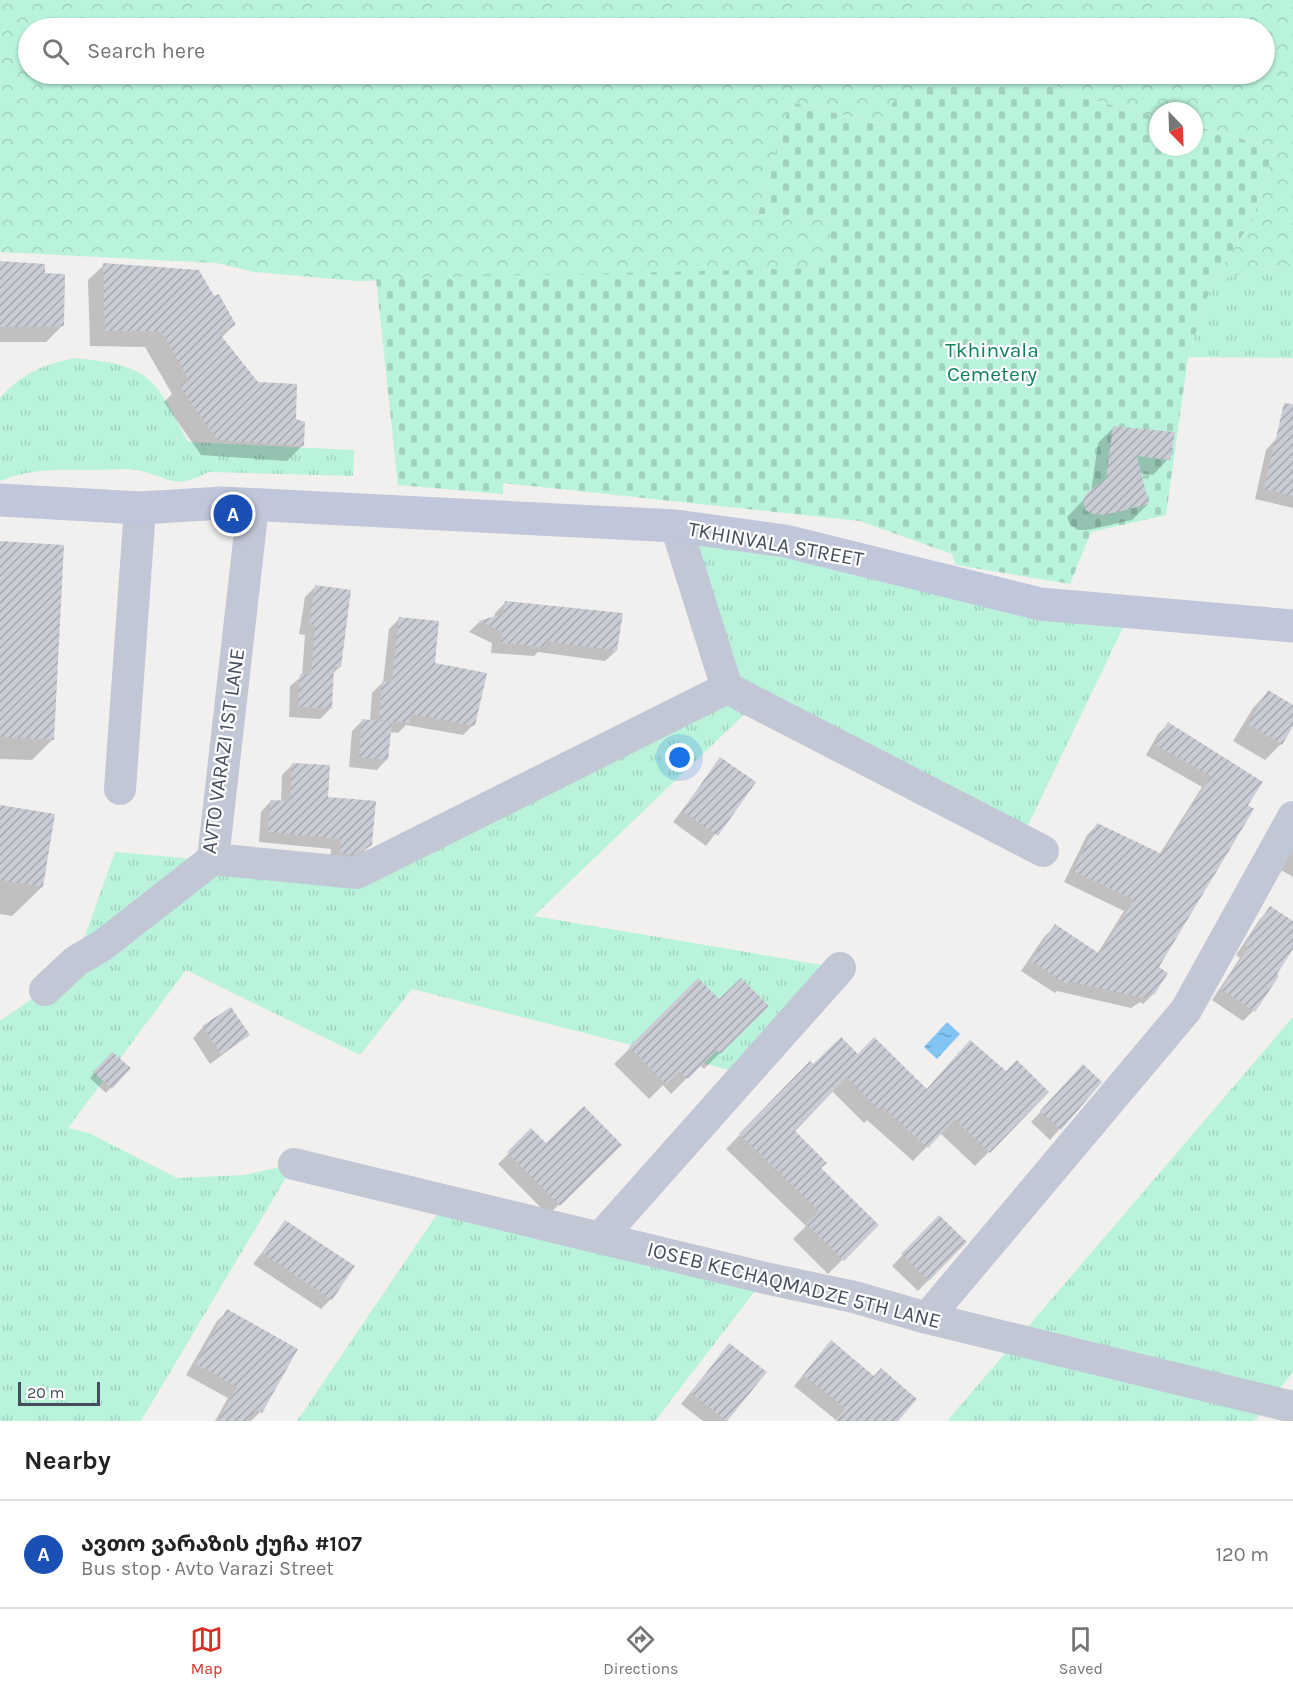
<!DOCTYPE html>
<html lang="en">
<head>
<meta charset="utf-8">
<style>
	body { margin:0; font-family:Karla,"Noto Sans Georgian",sans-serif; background:#f6f6f6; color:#222 }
	.compass { position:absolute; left:1149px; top:102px; width:54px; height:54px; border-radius:50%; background:#fff; box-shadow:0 2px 4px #0004; rotate:157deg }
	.scale { position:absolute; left:18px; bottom:15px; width:82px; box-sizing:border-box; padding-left:6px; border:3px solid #454d5e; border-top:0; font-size:16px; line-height:21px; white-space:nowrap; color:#454d5e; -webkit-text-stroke:4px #fff; paint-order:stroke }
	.you { position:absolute; left:680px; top:758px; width:21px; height:21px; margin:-15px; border:4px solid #fff; border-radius:50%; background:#1a73e8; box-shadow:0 0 0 9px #1a73e833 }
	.badge { display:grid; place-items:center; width:39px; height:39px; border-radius:50%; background:#d93025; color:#fff; font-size:20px; font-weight:700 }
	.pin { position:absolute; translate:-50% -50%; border:3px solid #fff; box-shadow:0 2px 6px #0006 }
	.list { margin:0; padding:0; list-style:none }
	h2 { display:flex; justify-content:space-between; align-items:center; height:78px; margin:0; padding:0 24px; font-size:26px }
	h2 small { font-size:20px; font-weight:400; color:#767676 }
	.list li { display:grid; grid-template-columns:39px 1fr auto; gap:18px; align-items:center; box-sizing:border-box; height:108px; padding:0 24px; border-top:2px solid #e0e0e0 }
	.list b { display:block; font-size:22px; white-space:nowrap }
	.list p { margin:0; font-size:20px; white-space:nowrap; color:#767676 }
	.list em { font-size:20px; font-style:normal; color:#767676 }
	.icon { flex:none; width:33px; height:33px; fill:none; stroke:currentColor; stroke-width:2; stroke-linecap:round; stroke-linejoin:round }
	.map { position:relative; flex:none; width:1293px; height:1421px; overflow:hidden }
	.search { position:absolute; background:#fff; box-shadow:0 2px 4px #0004; left:18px; right:18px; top:18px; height:66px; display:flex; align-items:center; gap:15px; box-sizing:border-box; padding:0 21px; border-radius:33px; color:#767676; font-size:22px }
	.sheet { height:186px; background:#fff }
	nav { display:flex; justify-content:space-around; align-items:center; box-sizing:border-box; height:84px; border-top:2px solid #e0e0e0; background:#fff; font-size:16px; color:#767676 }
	nav a { display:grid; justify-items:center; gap:3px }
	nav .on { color:#d93025 }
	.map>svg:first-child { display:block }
</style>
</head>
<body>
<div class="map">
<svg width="1293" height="1421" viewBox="0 0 1293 1421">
	<defs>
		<pattern id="grass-tufts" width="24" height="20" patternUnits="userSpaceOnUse" patternTransform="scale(1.5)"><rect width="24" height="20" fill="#b9f3dc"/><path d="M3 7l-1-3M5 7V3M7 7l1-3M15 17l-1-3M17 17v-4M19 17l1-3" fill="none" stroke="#a0d2bf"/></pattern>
		<pattern id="forest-crowns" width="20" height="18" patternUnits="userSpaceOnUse" patternTransform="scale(1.5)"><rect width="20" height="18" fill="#b9f3dc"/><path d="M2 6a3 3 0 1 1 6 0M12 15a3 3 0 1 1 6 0" fill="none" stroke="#a0d2bf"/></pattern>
		<pattern id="cemetery-stones" width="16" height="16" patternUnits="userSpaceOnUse" patternTransform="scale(1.5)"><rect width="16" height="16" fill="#b9f3dc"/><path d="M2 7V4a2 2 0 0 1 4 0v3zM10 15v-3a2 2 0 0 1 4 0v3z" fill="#a0d2bf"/></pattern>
		<pattern id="water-ripples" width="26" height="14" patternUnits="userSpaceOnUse" patternTransform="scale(1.5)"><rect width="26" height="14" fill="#82c4f4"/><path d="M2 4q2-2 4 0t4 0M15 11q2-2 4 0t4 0" fill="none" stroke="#6ca1c9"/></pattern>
		<pattern id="building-hatch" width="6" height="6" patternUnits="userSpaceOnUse" patternTransform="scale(1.5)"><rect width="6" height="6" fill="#caccd5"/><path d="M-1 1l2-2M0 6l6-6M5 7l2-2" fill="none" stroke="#a6a8b0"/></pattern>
	</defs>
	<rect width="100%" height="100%" fill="#f2efef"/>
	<path fill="url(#grass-tufts)" d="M 1293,263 L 1293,358 L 1188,357 L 1213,280 Z
		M 75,358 C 151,366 154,376 188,442 L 354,450 L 353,476 L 209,472 C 169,491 173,477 136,470 C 124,468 111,470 99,470 C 64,470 33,467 0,481 L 0,398 C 21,374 44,364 75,358 Z
		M 676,526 L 1130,613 L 1021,840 L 756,703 L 534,916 L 840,968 L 745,1074 L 412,989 L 360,1055 L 186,970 L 68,1128 L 89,1133 L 177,1178 L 244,1175 L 294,1164 L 141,1421 L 0,1421 L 0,1021 L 55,983 L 76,961 L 115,852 L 357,873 L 726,688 Z
		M 1293,1017 L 1293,1372 L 1254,1421 L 947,1421 Z
		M 446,1201 L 765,1278 L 655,1421 L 297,1421 Z"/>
	<path fill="url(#forest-crowns)" d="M 0,0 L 1293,0 L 1293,263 L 1213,280 L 1252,221 L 1275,148 L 1194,126 L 1194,111 L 1158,111 L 1158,117 L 1072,95 L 1038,74 L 1264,74 L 1264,28 L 28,28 L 28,74 L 955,74 L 892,103 L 889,126 L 790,102 L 758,214 L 835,220 L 823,268 L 357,281 L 255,272 L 216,263 L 0,252 Z"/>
	<path fill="url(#cemetery-stones)" d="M 950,74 L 1038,74 L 1072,95 L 1158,117 L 1158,147 L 1194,147 L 1194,126 L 1275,148 L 1252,221 L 1213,280 L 1188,357 L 1166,515 L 1091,532 L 1070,584 L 956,565 L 952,554 L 860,521 L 503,483 L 503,494 L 398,485 L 376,279 L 823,268 L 834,220 L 758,214 L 790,102 L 888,126 L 892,103 Z"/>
	<path fill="url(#water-ripples)" d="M 947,1022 L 960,1034 L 937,1059 L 924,1047 Z"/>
	<path fill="#0003" d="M 0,262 L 43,275 L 62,326 L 46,342 L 0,342 Z
		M 104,265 L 214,298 L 234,325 L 221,338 L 257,384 L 294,420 L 303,445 L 287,461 L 201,455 L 164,402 L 172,394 L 145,347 L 90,346 L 88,280 Z
		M 1114,427 L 1168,459 L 1153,475 L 1140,473 L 1148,504 L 1132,520 L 1088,530 L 1078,530 L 1070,525 L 1067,517 L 1091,492 L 1098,443 Z
		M 1276,439 L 1293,443 L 1293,508 L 1255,499 L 1266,450 Z
		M 0,543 L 53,739 L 32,760 L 0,759 Z
		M 315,587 L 340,667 L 332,674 L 330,709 L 320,719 L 289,717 L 290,686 L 302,676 L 305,635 L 299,634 L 305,597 Z
		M 505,603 L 616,651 L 605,661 L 538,652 L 534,656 L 491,653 L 492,643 L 469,632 L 478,623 L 494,618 L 495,613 Z
		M 399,619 L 473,725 L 463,735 L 406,725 L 398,733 L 389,732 L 387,759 L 377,770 L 349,767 L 352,731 L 362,721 L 370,721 L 372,693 L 383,682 L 389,629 Z
		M 1268,692 L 1293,707 L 1293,723 L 1281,744 L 1265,760 L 1233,741 L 1253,708 Z
		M 1168,724 L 1261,782 L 1157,967 L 1153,994 L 1143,1004 L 1140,1002 L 1131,1008 L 1057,991 L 1055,993 L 1021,971 L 1044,937 L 1055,926 L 1097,954 L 1124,911 L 1064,882 L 1087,835 L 1097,825 L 1159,855 L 1202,787 L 1146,755 L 1158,734 Z
		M 721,759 L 754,782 L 706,846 L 673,822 Z
		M 293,764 L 371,845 L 360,855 L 330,863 L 331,849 L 259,842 L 261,812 L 271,801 L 281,802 L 282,775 Z
		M 0,807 L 42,887 L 12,916 L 0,914 Z
		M 1293,849 L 1293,877 L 1281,870 Z
		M 1270,908 L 1293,923 L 1293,947 L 1253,1011 L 1243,1021 L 1212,1000 L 1240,958 L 1236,955 L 1260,919 Z
		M 698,980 L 719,1001 L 767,1006 L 704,1069 L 700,1065 L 671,1094 L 663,1085 L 649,1099 L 614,1064 Z
		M 203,1027 L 249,1035 L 210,1064 L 193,1038 Z
		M 113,1054 L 129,1068 L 106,1093 L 90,1078 Z
		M 858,1056 L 926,1090 L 956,1056 L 1006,1073 L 1047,1092 L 975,1166 L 940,1133 L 913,1161 L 867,1120 L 864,1123 L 832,1091 L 793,1131 L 819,1169 L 877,1225 L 828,1274 L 793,1239 L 806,1226 L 726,1149 L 810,1063 L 813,1066 Z
		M 1073,1077 L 1100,1082 L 1050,1140 L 1031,1122 Z
		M 531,1131 L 546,1145 L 620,1145 L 548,1215 L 498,1164 Z
		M 939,1217 L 965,1242 L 918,1291 L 892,1266 Z
		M 285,1222 L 331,1299 L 321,1309 L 253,1264 Z
		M 228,1311 L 260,1412 L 251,1421 L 215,1421 L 228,1398 L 186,1375 L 217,1321 Z
		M 729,1345 L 765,1373 L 727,1421 L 703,1421 L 681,1404 Z
		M 821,1353 L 874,1377 L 836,1420 L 794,1386 Z"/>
	<path fill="url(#building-hatch)" d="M 0,261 L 45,264 L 45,273 L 65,274 L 64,326 L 0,327 Z
		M 103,263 L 199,270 L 214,296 L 219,294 L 236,325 L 219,333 L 258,382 L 297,384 L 296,419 L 305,422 L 304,446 L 217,440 L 179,385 L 189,380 L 161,331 L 105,331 Z
		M 1284,403 L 1293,404 L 1293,496 L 1264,489 Z
		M 1113,426 L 1175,432 L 1170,460 L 1137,456 L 1149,504 L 1105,515 L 1094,514 L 1085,510 L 1083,500 L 1087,493 L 1106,479 Z
		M 0,541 L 64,545 L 54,740 L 0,737 Z
		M 315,585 L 351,590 L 341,667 L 334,667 L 332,709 L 298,707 L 300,674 L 311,675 L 315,625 L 309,624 Z
		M 505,601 L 623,613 L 617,651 L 546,641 L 545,647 L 501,643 L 502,632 L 478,621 L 503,614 Z
		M 399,617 L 439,621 L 435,663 L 487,673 L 475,726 L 411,714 L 410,723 L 379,720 L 382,681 L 392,682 Z
		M 1268,690 L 1293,705 L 1293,726 L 1282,745 L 1248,724 Z
		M 362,719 L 392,722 L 388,760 L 359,757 Z
		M 1168,722 L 1263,782 L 1248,805 L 1254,809 L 1159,967 L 1168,973 L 1154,995 L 1151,993 L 1143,998 L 1068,981 L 1066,984 L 1031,961 L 1055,924 L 1100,954 L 1134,900 L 1073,871 L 1097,823 L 1162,854 L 1211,776 L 1155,745 Z
		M 720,757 L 756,782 L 718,836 L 682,811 Z
		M 292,763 L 330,765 L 328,797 L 376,801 L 372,845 L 354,855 L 340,853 L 341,839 L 268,832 L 271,800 L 290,801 Z
		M 0,805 L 55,814 L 43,887 L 0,880 Z
		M 1270,906 L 1293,921 L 1293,949 L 1277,974 L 1279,976 L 1255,1012 L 1221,989 L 1249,947 L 1245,945 Z
		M 698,978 L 719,999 L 741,978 L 769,1006 L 720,1054 L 717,1050 L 688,1079 L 679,1071 L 666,1084 L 629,1047 Z
		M 231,1007 L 250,1035 L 221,1054 L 202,1026 Z
		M 841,1037 L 858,1054 L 874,1037 L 927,1089 L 970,1040 L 1006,1071 L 1017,1060 L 1049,1092 L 990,1153 L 955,1119 L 928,1148 L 883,1107 L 879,1110 L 847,1077 L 795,1131 L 827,1163 L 821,1168 L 879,1225 L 844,1261 L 806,1224 L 819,1211 L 739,1134 L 810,1061 L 813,1064 Z
		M 112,1052 L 131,1068 L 112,1089 L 93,1072 Z
		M 1083,1064 L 1102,1082 L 1061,1130 L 1040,1111 Z
		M 584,1106 L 622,1145 L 560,1206 L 507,1152 L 531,1128 L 546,1143 Z
		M 939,1215 L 967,1242 L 929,1281 L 901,1254 Z
		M 285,1220 L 355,1266 L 332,1300 L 262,1253 Z
		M 227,1309 L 298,1349 L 262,1413 L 255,1409 L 248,1421 L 218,1421 L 237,1387 L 196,1364 Z
		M 831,1340 L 874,1376 L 881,1368 L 917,1399 L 898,1421 L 835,1421 L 846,1409 L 803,1375 Z
		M 729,1343 L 767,1372 L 727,1421 L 691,1393 Z"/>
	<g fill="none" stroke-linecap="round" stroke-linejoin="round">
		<path stroke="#c1c7d5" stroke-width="32" d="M 676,526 L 727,688 L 1043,851
			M 120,789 L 140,508
			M 213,859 L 357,873 L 727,688
			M 45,990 L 76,961 L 103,945 L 213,859 L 253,506
			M 294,1164 L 765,1278 L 854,1297 L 927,1318 L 1293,1407
			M 600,1238 L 840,968
			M 927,1318 L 1186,1010 L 1293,817"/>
		<path stroke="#c0c7da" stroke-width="33" d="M 0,500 L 140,508 L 223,503 L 676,526 L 785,541 L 1040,604 L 1293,626"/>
	</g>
	<g text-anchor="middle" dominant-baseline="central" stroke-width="4.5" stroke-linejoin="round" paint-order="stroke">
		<g font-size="21" fill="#0e8160" stroke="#fff">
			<text x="992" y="350">Tkhinvala<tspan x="992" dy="24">Cemetery</tspan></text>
		</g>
		<g font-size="21" fill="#454d5e" stroke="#fff">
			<text transform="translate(776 544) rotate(10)">TKHINVALA STREET</text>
			<text transform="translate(223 751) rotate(-82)">AVTO VARAZI 1ST LANE</text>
			<text transform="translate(794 1285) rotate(14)">IOSEB KECHAQMADZE 5TH LANE</text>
		</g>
	</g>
</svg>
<svg class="compass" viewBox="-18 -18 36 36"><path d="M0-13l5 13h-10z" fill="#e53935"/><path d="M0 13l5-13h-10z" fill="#767676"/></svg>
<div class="scale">20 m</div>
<div class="you"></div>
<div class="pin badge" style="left:233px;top:514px;background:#1a4fb4">A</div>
<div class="search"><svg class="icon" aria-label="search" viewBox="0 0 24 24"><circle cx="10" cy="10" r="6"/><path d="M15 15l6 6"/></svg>Search here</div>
</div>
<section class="sheet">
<h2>Nearby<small></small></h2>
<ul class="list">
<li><span class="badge" style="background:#1a4fb4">A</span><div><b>ავთო ვარაზის ქუჩა #107</b><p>Bus stop · Avto Varazi Street</p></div><em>120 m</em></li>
</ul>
</section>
<nav>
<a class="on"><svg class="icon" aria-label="map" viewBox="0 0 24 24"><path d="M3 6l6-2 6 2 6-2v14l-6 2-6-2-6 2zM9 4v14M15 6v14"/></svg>Map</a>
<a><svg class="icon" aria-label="directions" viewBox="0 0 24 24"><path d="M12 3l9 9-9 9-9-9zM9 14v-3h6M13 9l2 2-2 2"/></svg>Directions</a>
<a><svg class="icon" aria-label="saved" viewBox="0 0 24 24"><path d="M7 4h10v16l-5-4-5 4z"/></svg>Saved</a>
</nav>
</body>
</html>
